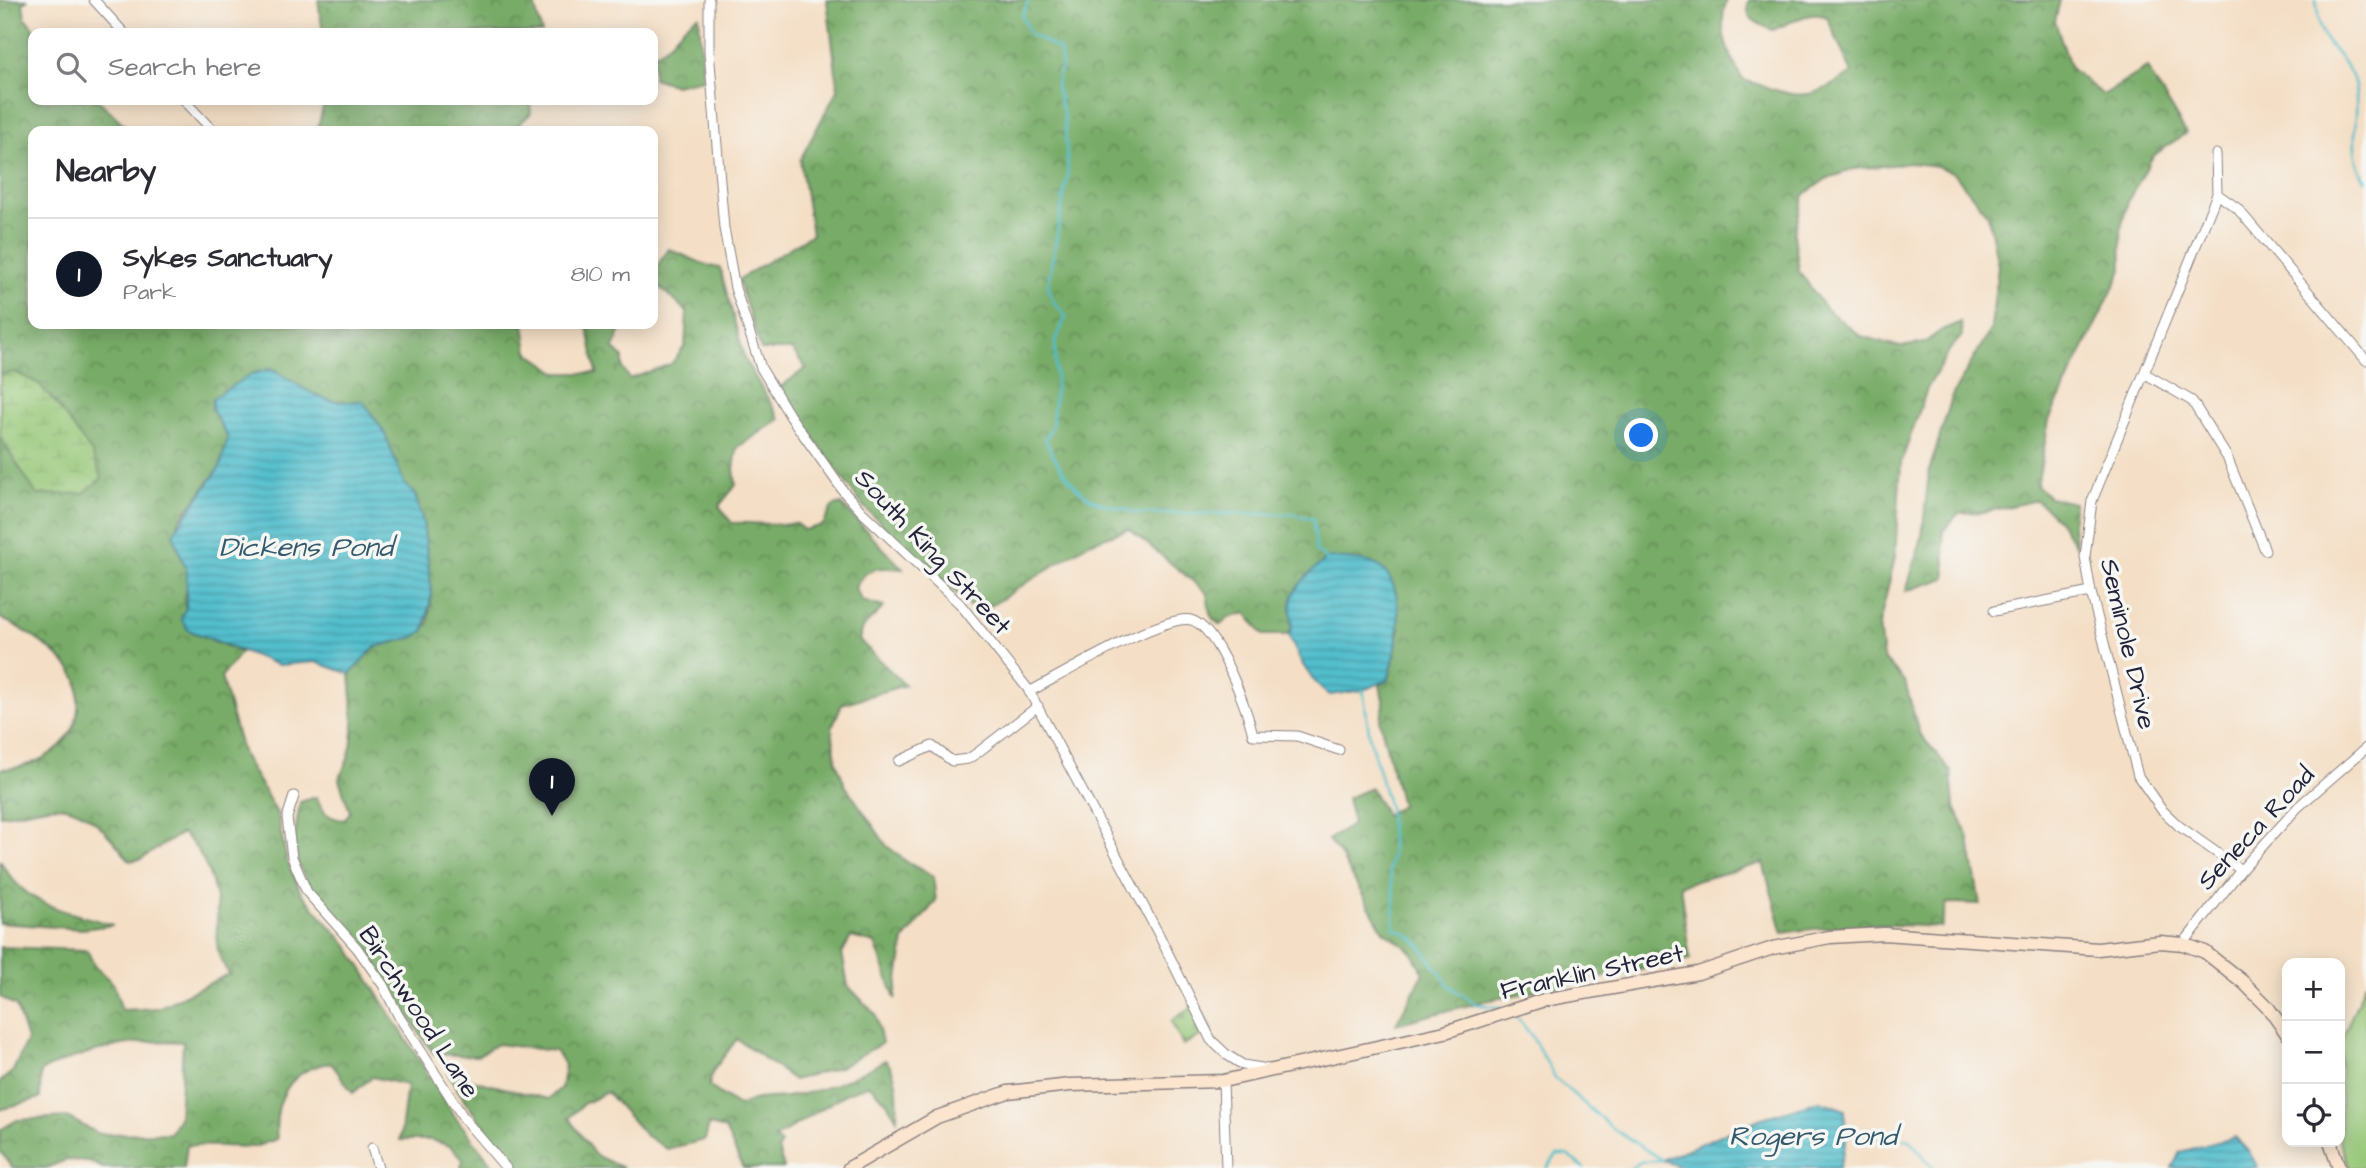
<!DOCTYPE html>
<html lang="en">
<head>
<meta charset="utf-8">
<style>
	body { margin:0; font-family:"Architects Daughter",sans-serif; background:#f2f2f3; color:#2b2b33 }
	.controls { position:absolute; right:21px; bottom:21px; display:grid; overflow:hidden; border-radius:14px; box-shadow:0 4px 18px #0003 }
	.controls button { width:63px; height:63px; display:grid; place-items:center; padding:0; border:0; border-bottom:2px solid #e1e1e2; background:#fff; color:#2b2b33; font:35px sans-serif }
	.you { position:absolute; left:1642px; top:436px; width:24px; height:24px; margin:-18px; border:5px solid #fff; border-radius:50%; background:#1a73e8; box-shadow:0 0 0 10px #1a73e833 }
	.badge { display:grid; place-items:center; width:46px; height:46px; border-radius:50%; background:#111827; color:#fff; font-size:23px; font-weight:700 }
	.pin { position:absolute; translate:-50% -58px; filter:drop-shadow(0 2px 4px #0008) }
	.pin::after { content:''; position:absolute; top:37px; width:24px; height:21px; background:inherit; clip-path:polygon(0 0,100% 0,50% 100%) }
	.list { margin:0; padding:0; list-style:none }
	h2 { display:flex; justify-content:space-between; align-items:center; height:91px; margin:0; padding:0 28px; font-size:30px }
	h2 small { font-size:23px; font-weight:400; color:#7c7c81 }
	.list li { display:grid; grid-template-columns:46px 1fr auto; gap:21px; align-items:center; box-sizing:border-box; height:112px; padding:0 28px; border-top:2px solid #e1e1e2 }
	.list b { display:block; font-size:26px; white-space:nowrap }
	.list p { margin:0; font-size:23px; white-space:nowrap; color:#7c7c81 }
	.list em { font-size:23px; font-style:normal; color:#7c7c81 }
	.icon { flex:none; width:38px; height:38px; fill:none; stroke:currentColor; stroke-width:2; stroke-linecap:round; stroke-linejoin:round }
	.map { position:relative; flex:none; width:2366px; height:1168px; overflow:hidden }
	.search { position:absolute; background:#fff; box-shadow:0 4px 18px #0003; left:28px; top:28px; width:630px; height:77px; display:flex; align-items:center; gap:18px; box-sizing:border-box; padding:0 24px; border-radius:14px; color:#7c7c81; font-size:26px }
	.panel { position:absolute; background:#fff; box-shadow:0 4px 18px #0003; left:28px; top:126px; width:630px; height:203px; border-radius:14px }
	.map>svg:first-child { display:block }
</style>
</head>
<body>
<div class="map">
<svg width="2366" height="1168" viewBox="0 0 2366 1168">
	<defs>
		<pattern id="forest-crowns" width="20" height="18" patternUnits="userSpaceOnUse" patternTransform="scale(1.75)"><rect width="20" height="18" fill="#78ab67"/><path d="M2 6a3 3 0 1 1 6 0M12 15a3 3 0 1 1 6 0" fill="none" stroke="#628b56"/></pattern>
		<pattern id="wetland-marsh" width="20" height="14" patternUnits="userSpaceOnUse" patternTransform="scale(1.75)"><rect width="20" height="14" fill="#95c676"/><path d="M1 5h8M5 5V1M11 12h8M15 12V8" fill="none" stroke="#80aa67"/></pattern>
		<pattern id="cemetery-stones" width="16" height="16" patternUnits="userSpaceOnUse" patternTransform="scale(1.75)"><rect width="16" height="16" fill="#95c676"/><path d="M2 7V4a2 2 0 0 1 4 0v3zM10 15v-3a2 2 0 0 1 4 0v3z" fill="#80aa67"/></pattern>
		<pattern id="water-rules" width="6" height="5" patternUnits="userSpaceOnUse" patternTransform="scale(1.75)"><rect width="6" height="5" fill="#52becc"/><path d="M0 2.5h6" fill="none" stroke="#449aa7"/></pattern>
	</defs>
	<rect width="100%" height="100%" fill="#f6f6f2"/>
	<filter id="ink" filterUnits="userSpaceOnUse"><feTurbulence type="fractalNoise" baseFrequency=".0143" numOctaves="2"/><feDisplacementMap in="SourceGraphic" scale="14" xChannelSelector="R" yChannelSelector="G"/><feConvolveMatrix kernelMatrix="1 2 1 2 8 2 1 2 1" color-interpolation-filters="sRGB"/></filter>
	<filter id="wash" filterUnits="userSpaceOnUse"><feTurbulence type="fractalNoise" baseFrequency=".00686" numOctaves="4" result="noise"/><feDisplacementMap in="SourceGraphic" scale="28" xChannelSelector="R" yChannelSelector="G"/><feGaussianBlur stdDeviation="1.57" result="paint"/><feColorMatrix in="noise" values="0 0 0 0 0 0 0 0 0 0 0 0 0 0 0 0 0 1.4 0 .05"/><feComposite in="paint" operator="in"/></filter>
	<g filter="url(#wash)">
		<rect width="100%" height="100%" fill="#f4dfc6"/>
		<path fill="#95c676" stroke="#5c7458" stroke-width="2" d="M 2366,982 L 2366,1168 L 2349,1168 L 2340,1142 L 2340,1044 Z"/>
		<path fill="url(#forest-crowns)" stroke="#4d6651" stroke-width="2" d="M 0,0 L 27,0 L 23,4 L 25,17 L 37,33 L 33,33 L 33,100 L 98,100 L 131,131 L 33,131 L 33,324 L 524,324 L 528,352 L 558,373 L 597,373 L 587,324 L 624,324 L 613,348 L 623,357 L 623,369 L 630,379 L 671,364 L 685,346 L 687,312 L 653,281 L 659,263 L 669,249 L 706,265 L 720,268 L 745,360 L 780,419 L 737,448 L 734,469 L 736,485 L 719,506 L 732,523 C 753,521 773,527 795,523 L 804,530 L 823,525 L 832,507 L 841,504 L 903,569 C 879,567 867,565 855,588 L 862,601 L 884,607 L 862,628 L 859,640 L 905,685 L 842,704 L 832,727 L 836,761 L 845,785 L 887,846 L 908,863 L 933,876 L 936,901 L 904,940 L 895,999 L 875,943 L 851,937 L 842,953 L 848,986 L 876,1015 L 882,1043 L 840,1067 L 794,1080 L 737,1039 L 713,1071 L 709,1086 L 738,1106 C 760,1096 764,1099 786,1097 C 822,1092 854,1078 885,1060 C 899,1072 898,1102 897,1119 L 886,1101 L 869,1085 L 847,1093 L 775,1138 L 781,1144 L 778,1149 L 784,1168 L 743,1168 L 725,1129 L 709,1125 L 705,1140 L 667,1149 L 645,1135 L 607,1092 L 583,1104 L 569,1118 L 595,1155 L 623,1168 L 520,1168 C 493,1138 468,1109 448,1074 L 548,1099 L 561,1088 L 565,1065 L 555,1051 L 497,1044 L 477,1056 L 434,1054 C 407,1018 387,978 361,941 C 339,912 305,894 296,856 C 292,841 298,818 300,802 L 316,797 C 323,812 327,818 344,820 L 350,812 L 339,779 C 359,744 353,713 350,674 L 375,647 L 414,637 L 428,624 L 432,593 L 423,522 L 415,495 L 404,483 L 385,434 L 363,401 C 315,407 308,387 270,369 L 250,375 L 213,398 L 212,409 L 228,438 L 220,467 L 179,521 L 176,543 L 187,571 L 188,587 L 184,596 L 188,630 L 241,652 L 221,677 L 243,755 L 277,813 L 287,861 L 301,893 L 348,946 L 453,1114 L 495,1168 L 461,1168 L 463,1159 L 450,1146 L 431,1140 L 400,1140 L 407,1085 L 372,1077 L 353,1093 L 331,1063 C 289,1068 273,1101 277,1139 L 254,1147 L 187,1145 L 184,1168 L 103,1168 L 88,1161 L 66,1160 L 46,1168 L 13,1168 L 0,1151 L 0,1130 L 17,1120 L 67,1117 L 99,1134 L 170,1133 L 179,1118 L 183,1042 C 133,1038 87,1050 41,1071 L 40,1098 L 0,1110 L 0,1082 L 13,1071 L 27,1040 L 16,1006 L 0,997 L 0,947 L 87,950 L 95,967 L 113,983 L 122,1010 L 158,1008 L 229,974 C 214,951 217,943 217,917 C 218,889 204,851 182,833 L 141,859 L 130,861 C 109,836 86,801 48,807 C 32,809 17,814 0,815 L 0,769 C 40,768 81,743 78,699 C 78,693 79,683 76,678 C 64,655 23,628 0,618 Z
			M 318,0 L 533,0 L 542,33 L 323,33 Z
			M 827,0 L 1727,0 C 1716,30 1728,54 1743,80 C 1796,95 1802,106 1852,73 L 1827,17 C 1810,9 1789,24 1773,30 C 1758,24 1743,19 1749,0 L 2060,0 L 2055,21 L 2071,69 L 2103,95 L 2147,68 L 2186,133 L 2153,156 L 2128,201 L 2121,228 L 2122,270 L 2049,420 L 2037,486 L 2049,497 L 2074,503 L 2073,527 L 2076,546 L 2058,520 L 2037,500 L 1984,512 L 1959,513 L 1943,531 L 1946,578 L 1906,591 L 1922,537 L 1929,471 L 1953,394 L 1991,329 L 1998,266 L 1988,215 L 1954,173 L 1937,166 L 1910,163 L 1854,169 L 1826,179 L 1804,195 L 1794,234 L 1799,271 L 1826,309 L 1861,336 L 1900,347 L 1924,343 L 1942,330 L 1961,322 L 1962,336 L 1950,349 L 1927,389 L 1901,463 L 1895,557 L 1879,625 L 1883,658 L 1905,682 L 1919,733 L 1951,771 L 1954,805 L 1968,835 L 1980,904 L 1947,903 L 1941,927 C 1886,923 1837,924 1783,933 L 1763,863 L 1680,885 L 1690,960 L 1485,1001 L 1396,1024 L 1424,973 L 1409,949 L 1383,931 L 1339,853 L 1328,840 L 1353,824 L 1347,798 L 1371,788 L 1386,815 L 1401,805 L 1380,722 L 1384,705 L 1380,685 L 1388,680 L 1400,627 L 1295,620 L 1289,635 L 1263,635 L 1246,613 L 1228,618 L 1221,625 C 1204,616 1212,606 1206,592 L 1129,529 L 1089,543 L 978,614 L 863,506 L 778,389 L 806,368 L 792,350 L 761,350 L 738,280 L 812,234 L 800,160 L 838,89 Z
			M 699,16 L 703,79 L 675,85 L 653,78 L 653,54 C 672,48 680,24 699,16 Z
			M 325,100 L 530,100 L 531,113 L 512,131 L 317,131 Z
			M 0,860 C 25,908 65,910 113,925 L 82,929 L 0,923 Z"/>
		<path fill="url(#wetland-marsh)" stroke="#5c7458" stroke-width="2" d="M 15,372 L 39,384 L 54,401 L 92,453 L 102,478 L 84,493 L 37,495 L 0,437 L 0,375 Z"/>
		<path fill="url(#cemetery-stones)" stroke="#5c7458" stroke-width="2" d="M 1198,1003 L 1212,1030 L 1183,1045 L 1171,1021 Z"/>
		<path fill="url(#water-rules)" stroke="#3a7084" stroke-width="2" d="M 270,369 C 307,387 317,407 363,401 L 385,434 L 404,483 L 415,495 L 423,522 L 432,593 L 424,631 L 414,637 L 375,647 L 350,674 L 316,662 L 278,665 L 188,630 L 181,618 L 186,608 L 187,571 L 173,534 L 220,467 L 228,438 L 212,409 L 213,398 L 250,375 Z
			M 1327,558 C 1341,559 1358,559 1372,563 C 1411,577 1398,651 1388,680 L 1363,690 L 1330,695 C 1309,680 1298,658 1289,635 C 1294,623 1291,619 1291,608 C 1290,586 1313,571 1327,558 Z
			M 1820,1101 L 1845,1110 L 1846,1141 L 1839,1168 L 1684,1168 L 1662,1160 L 1759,1119 Z
			M 2235,1137 L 2249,1152 L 2258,1168 L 2172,1168 L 2180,1152 Z"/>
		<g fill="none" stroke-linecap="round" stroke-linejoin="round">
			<path stroke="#52becc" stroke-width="2.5" d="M 1029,0 L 1022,16 L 1030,34 L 1060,50 L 1062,66 L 1056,87 L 1064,115 L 1068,173 L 1048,285 L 1053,301 L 1066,316 L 1055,343 L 1056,383 L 1052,427 L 1045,439 C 1055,461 1074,493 1098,502 C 1110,507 1121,506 1135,513 L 1293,514 L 1313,519 L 1316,551 L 1327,560
				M 2316,0 C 2318,11 2318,28 2324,37 C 2334,54 2352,66 2355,87 C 2361,121 2345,151 2366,181
				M 1363,689 L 1370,740 L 1389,808 L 1392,854 L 1389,869 L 1394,896 L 1394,928 C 1424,938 1431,967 1452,988 C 1459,995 1468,996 1475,1004 L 1503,1008
				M 1515,1015 L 1531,1035 L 1556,1079 L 1612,1128 L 1662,1160
				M 1844,1135 L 1910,1140 L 1933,1168
				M 1547,1168 L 1557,1155 L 1567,1155 L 1584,1168
				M 1631,1168 L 1640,1162 L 1661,1160"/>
		</g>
	</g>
	<g filter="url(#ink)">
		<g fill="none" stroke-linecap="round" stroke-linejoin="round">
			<g stroke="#8b8080" stroke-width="11">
				<path id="minor" d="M 94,0 L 124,33
					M 709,0 L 709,51 L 724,228 L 735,288 L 761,368 L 790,416 L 844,492 L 862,512 L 960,604 L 1028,689 L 1158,933 L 1211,1040 L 1227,1055 L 1243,1065 L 1268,1069
					M 184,100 L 213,131
					M 2216,154 L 2217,194 L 2237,208 L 2366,360
					M 2217,194 L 2092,501 L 2085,557 L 2091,592 L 2138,776 L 2161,809 L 2179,826 L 2241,870
					M 2144,373 L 2192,401 L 2227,457 L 2265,550
					M 1994,611 L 2091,592
					M 1029,692 C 1058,677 1165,613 1191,620 C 1218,627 1247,709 1253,735 L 1297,736 L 1339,750
					M 899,761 L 932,746 L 952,761 L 968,759 L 977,753 L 1038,706
					M 294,796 L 287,818 L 292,857 L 307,892 L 357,948 L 383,985 L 398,1015 L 465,1120 L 506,1168
					M 2183,944 L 2241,870 L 2298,807 L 2366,748
					M 1223,1081 L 1226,1168
					M 372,1148 L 378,1168"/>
			</g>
			<g stroke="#8b8080" stroke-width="15">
				<path id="secondary" d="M 2330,1142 L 2339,1168
					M 849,1168 L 937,1117 L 1008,1092 L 1070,1085 L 1223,1081 L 1445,1032 L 1544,1000 L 1698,973 L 1773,948 L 1830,937 L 1884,934 L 2098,949 L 2160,942 L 2183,944 L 2205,952 L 2243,982 L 2267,1006 L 2287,1034"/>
			</g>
			<use href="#minor" stroke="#fff" stroke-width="9"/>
			<use href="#secondary" stroke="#fbe5cf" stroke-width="12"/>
		</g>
	</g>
	<g text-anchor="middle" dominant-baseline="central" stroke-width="7" stroke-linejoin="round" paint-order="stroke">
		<g font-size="26" fill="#22223b" stroke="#f6f6f2">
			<text transform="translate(933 552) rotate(47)">South King Street</text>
			<text transform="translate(2128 644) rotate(77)">Seminole Drive</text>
			<text transform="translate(2256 828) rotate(-47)">Seneca Road</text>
			<text transform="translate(1592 972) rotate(-12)">Franklin Street</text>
			<text transform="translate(419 1012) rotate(57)">Birchwood Lane</text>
		</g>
		<g font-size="28" font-style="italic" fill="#33596e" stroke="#f6f6f2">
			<text x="306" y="547">Dickens Pond</text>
			<text x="1813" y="1136">Rogers Pond</text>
		</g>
	</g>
</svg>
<div class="controls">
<button>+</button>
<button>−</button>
<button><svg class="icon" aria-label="locate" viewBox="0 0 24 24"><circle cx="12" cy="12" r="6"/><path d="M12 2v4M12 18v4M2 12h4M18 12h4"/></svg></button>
</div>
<div class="you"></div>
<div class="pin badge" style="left:552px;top:816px">1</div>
<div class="search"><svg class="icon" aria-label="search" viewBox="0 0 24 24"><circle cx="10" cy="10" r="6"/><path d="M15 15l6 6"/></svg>Search here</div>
<section class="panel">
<h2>Nearby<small></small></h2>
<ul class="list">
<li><span class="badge">1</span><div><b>Sykes Sanctuary</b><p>Park</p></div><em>810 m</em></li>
</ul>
</section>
</div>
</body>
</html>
